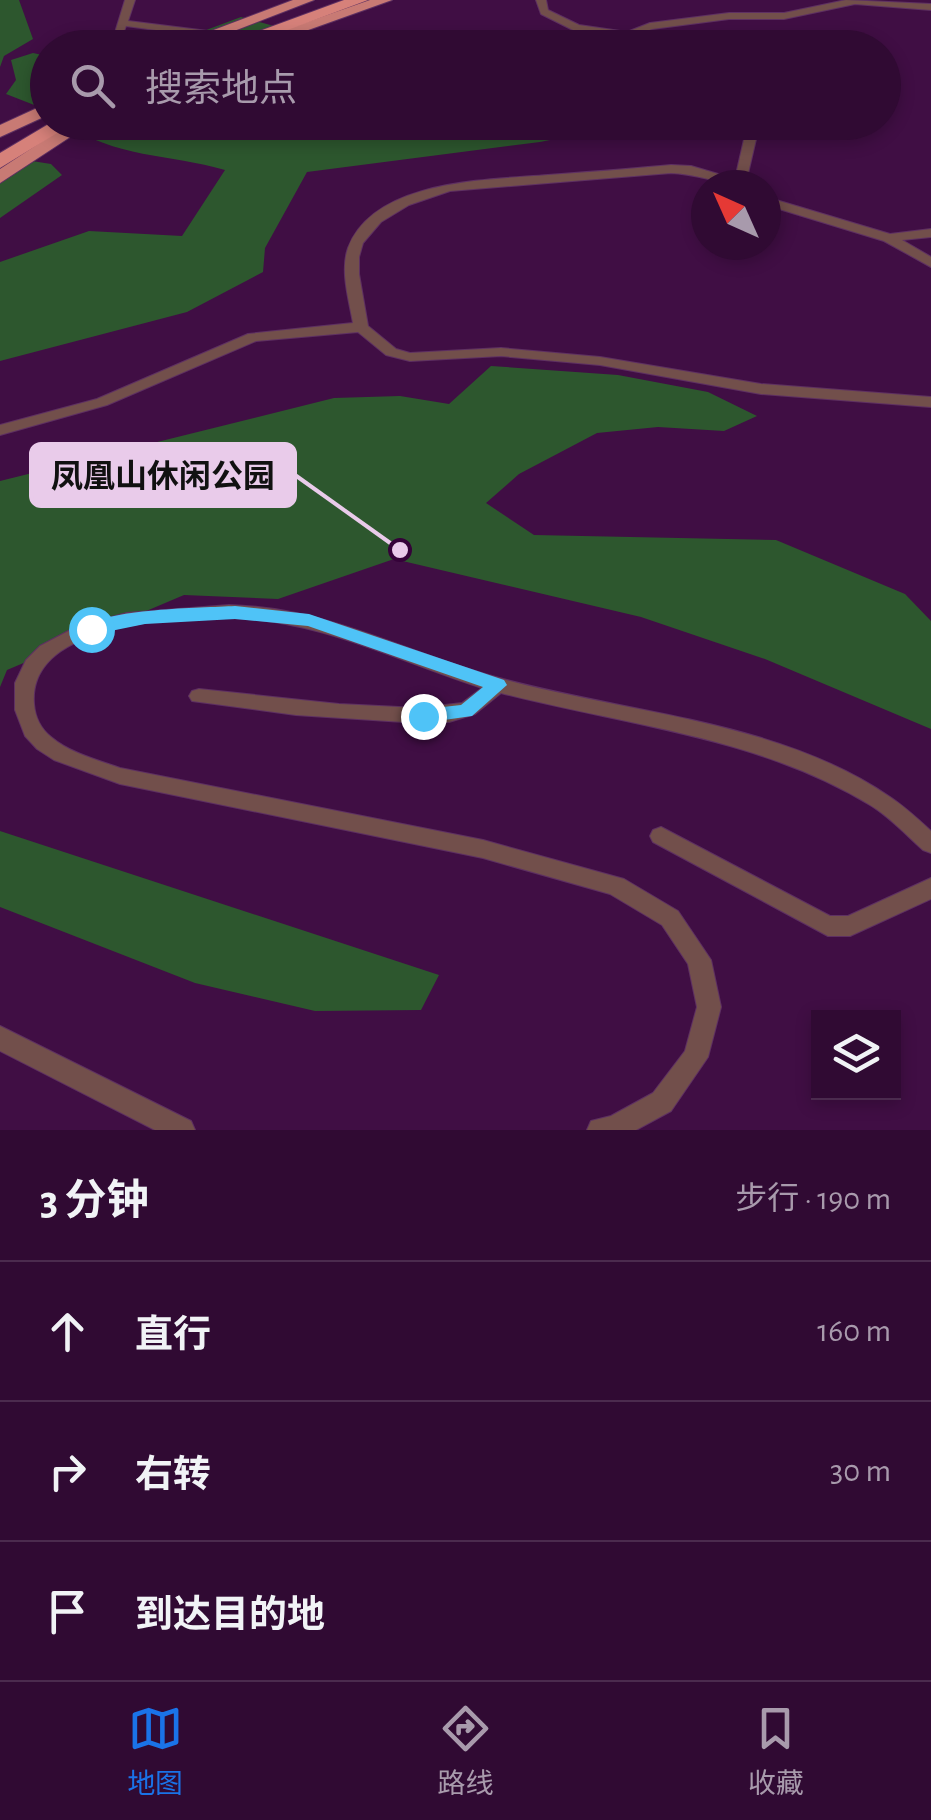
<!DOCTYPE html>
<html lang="zh">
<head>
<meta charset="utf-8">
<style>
	body { margin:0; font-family:"Alegreya Sans","Noto Sans SC",sans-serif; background:#3c183f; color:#f1f3f6 }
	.controls { position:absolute; right:30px; bottom:30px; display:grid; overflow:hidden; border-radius:0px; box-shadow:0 5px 15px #0003 }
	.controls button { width:90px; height:90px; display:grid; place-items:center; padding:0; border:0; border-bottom:2px solid #4b2b4e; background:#300a33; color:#f1f3f6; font:50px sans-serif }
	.compass { position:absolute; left:691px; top:170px; width:90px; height:90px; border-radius:50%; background:#300a33; box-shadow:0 5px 15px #0003; rotate:315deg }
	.stop { position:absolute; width:30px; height:30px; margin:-22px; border:8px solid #4fc3f7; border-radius:50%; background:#fff }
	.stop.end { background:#4fc3f7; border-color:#fff; box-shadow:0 2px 10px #0008 }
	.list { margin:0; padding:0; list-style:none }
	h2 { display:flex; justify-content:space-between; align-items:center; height:130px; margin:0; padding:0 40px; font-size:42px }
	h2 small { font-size:32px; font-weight:400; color:#a89aac }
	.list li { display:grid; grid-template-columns:65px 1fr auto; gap:30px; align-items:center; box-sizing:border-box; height:140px; padding:0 40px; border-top:2px solid #4b2b4e }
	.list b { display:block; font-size:38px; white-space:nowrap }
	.list em { font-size:32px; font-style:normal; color:#a89aac }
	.icon { flex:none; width:55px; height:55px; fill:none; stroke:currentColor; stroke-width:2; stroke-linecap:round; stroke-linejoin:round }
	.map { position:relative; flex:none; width:931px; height:1130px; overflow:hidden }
	.search { position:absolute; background:#300a33; box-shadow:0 5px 15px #0003; left:30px; right:30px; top:30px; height:110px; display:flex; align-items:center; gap:25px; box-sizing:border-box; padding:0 35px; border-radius:55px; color:#a89aac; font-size:38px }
	.sheet { height:550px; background:#300a33 }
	nav { display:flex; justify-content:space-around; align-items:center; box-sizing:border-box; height:140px; border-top:2px solid #4b2b4e; background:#300a33; font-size:28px; color:#a89aac }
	nav a { display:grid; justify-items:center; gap:5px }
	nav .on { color:#1a73e8 }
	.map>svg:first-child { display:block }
</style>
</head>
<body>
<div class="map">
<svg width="931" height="1130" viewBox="0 0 931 1130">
	<rect width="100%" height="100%" fill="#400e44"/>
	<path fill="#2d572e" d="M 0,0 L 19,0 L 33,39 L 4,56 L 0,67 Z
		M 241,17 L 303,34 L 306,46 L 158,48 Z
		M 33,53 L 47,56 L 47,110 L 6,94 L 16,80 L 11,60 Z
		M 65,123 L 635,123 L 540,142 L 307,172 L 265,248 L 263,272 L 187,312 L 0,361 L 0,262 L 89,231 L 182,236 L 225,170 C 170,154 114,158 65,123 Z
		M 0,156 L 51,164 L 62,175 L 0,218 Z
		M 491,366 L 618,375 L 708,392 L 757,416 L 724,431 L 658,427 L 597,433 L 519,474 L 486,503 L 534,535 L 776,540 L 905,594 L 931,621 L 931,729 L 765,659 L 641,617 L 394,559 L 278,599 L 184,595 L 7,670 L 0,687 L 0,481 L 334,398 L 400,396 L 449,404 Z
		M 0,831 L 439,975 L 421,1010 L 315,1011 L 195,983 L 0,907 Z"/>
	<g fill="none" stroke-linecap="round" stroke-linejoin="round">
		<g stroke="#5e3062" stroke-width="2">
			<path id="minor" d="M 125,0 L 135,0 L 128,21 L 208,31 L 213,34 L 208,37 L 126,26 L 121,39 L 113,39 Z
				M 536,0 L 546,0 L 548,10 L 579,25 L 627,32 L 650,23 L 729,13 L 784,13 L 846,0 L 931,4 L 931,10 L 855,4 L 784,19 L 729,19 L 652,29 L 628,38 L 573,30 L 541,14 Z
				M 748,122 L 760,122 L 746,182 L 750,185 C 723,185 698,174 671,173 L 450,191 L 409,205 L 381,222 L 363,243 L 359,257 L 359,274 L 368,326 L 396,349 L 410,353 L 501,348 L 600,357 L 761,384 L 931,397 L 931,407 L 761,394 L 600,365 L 501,356 L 410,361 L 386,355 L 358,332 L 256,341 L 107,405 L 0,435 L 0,425 L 97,399 L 248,334 L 353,323 C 349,300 340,271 348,248 C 374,179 489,180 548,175 C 589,172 630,169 671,165 L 691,166 L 735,179 Z
				M 766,197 L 890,234 L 931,229 L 931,237 L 902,240 L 931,257 L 931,267 L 884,241 L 766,205 Z
				M 229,605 C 329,608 399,650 492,676 C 621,713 777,719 890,797 C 905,807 918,819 931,831 L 931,853 L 923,850 C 906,835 890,817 870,805 C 759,737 625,725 501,693 L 475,714 L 449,722 L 419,723 L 296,715 L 192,701 L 189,696 L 192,691 L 199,689 L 339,704 L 419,708 L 462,703 L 482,688 C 397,661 319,619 227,618 C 183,618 134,620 92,636 C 60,647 31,667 34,704 C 35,717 41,729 51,737 C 70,753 97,760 120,768 L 483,840 L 624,879 L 678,911 L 711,960 L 721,1007 L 708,1057 L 671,1111 L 636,1130 L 587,1130 L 591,1121 L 611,1116 L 653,1093 L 685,1051 L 697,1007 L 688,964 L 662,925 L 610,894 L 483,858 L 120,784 L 54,760 L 37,749 L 25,736 L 15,710 L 15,683 L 26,660 L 40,646 L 78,626 L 127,613 Z
				M 661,827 L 830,916 L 848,916 L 931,878 L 931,899 L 850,936 L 828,936 L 653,842 L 650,836 L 653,830 Z
				M 0,1026 L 191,1121 L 195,1130 L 155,1130 L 0,1051 Z"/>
		</g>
		<g stroke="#5e3062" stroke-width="2">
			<path id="trunk" d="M 293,0 L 314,0 L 190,48 L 166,48 Z
				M 370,0 L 392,0 L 258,48 L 233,48 Z
				M 48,103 L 48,115 L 0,137 L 0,125 Z
				M 72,122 L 93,122 L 0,183 L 0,169 Z"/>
		</g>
		<g stroke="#5e3062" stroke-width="2">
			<path id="motorway" d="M 344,0 L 368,0 L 239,48 L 213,48 Z
				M 52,122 L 75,122 L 0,168 L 0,153 Z"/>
		</g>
		<use href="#minor" fill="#724f4b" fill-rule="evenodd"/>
		<use href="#trunk" fill="#c87a74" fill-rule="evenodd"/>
		<use href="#motorway" fill="#d6817a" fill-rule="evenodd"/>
	</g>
	<path fill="#4fc3f7" d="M 235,606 L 309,614 L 504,680 L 507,685 L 472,716 L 423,723 L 416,721 L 416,710 L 461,705 L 483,687 L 308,626 L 235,619 L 145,624 L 91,635 L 82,629 C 104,608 202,608 235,606 Z"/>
	<path fill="none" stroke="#e9cbea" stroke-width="4" d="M400 550L295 475"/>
	<circle fill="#e9cbea" stroke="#350239" stroke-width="4" cx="400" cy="550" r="10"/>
	<rect fill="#e9cbea" stroke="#e9cbea" stroke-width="4" x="31" y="444" width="264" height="62" rx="10"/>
	<g font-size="32" text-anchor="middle" font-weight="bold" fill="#111">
		<text x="163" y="487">凤凰山休闲公园</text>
	</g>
</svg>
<div class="controls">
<button><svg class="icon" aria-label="layers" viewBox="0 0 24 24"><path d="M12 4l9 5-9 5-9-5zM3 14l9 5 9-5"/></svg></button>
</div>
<svg class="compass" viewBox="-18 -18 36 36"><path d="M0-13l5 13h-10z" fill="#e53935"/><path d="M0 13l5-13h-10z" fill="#a89aac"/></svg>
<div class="stop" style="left:91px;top:629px"></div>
<div class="stop end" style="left:423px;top:716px"></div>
<div class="search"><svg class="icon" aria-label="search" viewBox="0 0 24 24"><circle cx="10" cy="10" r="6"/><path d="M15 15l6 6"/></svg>搜索地点</div>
</div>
<section class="sheet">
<h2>3 分钟<small>步行 · 190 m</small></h2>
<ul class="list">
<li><svg class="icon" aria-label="ahead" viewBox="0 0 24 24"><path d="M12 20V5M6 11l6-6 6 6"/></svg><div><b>直行</b></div><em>160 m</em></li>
<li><svg class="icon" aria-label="right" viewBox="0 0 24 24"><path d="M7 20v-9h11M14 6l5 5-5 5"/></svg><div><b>右转</b></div><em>30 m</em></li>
<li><svg class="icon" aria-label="arrive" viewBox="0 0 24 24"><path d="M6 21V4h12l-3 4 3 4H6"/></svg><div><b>到达目的地</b></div></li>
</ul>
</section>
<nav>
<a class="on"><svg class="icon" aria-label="map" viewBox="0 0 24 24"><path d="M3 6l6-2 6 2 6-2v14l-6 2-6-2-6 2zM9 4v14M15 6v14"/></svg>地图</a>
<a><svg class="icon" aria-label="directions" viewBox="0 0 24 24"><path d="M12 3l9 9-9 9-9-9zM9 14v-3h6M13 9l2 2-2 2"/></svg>路线</a>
<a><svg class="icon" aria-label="saved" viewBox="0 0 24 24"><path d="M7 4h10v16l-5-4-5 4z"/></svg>收藏</a>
</nav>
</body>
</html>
